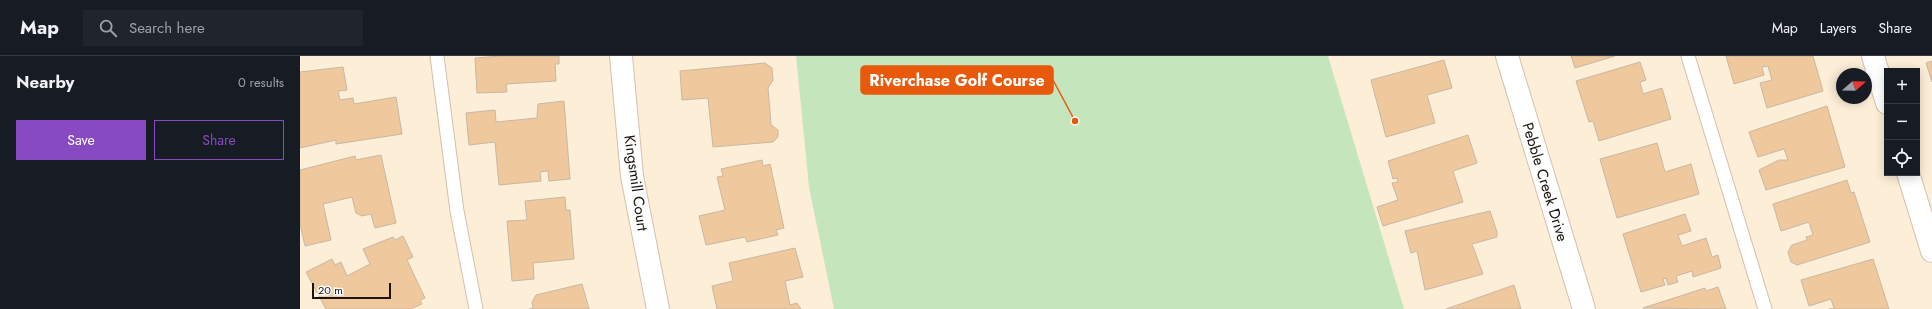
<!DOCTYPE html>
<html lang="en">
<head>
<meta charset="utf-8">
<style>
	body { margin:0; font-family:Jost,sans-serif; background:#20242c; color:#f1f3f6 }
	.controls { position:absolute; right:12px; top:12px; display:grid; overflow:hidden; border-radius:0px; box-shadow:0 2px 10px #0003 }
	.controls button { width:36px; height:36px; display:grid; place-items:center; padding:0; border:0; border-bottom:1px solid #363941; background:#171b24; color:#f1f3f6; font:20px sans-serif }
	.compass { position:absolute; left:1536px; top:12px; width:36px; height:36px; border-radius:50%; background:#171b24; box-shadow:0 2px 10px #0003; rotate:70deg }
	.scale { position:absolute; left:12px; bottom:10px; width:79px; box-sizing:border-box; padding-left:4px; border:2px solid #1b150e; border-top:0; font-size:11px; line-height:14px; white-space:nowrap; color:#1b150e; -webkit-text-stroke:3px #fdfdfd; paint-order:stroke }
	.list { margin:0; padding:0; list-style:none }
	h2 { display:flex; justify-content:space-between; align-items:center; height:52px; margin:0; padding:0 16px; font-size:17px }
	h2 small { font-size:13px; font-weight:400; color:#9ea1a6 }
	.actions { display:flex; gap:8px; padding:12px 16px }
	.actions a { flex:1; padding:9px 0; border:1px solid #884ac0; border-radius:0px; text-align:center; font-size:14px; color:#884ac0 }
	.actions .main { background:#884ac0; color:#fff }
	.icon { flex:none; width:22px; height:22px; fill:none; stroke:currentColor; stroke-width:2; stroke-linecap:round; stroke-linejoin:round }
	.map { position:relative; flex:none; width:1632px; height:253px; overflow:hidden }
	header { display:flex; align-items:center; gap:24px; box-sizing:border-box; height:56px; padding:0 20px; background:#171b24; border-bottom:1px solid #363941 }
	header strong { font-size:19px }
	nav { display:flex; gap:22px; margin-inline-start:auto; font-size:14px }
	.search { width:280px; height:36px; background:#20242c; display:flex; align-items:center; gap:10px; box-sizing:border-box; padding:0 14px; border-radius:0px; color:#9ea1a6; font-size:15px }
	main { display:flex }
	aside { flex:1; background:#171b24 }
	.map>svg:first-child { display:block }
</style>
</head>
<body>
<header>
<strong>Map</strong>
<div class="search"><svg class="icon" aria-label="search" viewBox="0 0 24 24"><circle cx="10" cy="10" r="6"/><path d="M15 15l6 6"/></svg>Search here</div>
<nav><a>Map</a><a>Layers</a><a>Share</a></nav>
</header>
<main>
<aside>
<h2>Nearby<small>0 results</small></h2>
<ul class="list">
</ul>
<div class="actions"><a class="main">Save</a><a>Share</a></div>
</aside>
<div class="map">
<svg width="1632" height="253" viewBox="0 0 1632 253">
	<rect width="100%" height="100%" fill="#fdeed8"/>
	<path fill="#c5e5bd" d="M 496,0 L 1028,0 L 1104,253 L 534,253 L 509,131 Z"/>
	<path fill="#efc99d" stroke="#c8b7a4" d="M 200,0 L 259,0 L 259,8 L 255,8 L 256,25 L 206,28 L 207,36 L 177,37 L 175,2 Z
		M 1271,0 L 1315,0 L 1275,12 Z
		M 1426,0 L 1513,0 L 1523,35 L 1467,52 L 1460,27 L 1472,24 L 1468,10 L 1462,11 L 1464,19 L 1434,28 Z
		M 1144,4 L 1152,32 L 1127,39 L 1135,67 L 1086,81 L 1071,24 Z
		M 1632,5 L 1632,26 L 1626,7 Z
		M 1340,6 L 1346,24 L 1340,26 L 1343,38 L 1362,32 L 1371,63 L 1299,85 L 1293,65 L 1289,66 L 1276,25 Z
		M 465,7 L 472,12 L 473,24 L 468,32 L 471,69 L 478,74 L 478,81 L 473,86 L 413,91 L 408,42 L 382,44 L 380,15 Z
		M 43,11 L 47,34 L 38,35 L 40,44 L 53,42 L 54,48 L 96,41 L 102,78 L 36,88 L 36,84 L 0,92 L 0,16 Z
		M 264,45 L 270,123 L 249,125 L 248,115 L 240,116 L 241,125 L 199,129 L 195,86 L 169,89 L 166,57 L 195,54 L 196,66 L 237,62 L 238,48 Z
		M 1527,50 L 1545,111 L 1466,134 L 1459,114 L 1479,104 L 1488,104 L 1484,93 L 1458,101 L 1449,76 Z
		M 1168,79 L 1177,107 L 1153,115 L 1163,146 L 1083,170 L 1077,151 L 1098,144 L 1092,127 L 1098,126 L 1097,122 L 1093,123 L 1088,105 Z
		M 1357,87 L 1365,116 L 1391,108 L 1399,138 L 1317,162 L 1300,103 Z
		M 81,99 L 96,167 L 75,172 L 71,158 L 62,160 L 56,157 L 52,141 L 23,148 L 31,184 L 5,190 L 0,168 L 0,114 L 55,100 L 56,104 Z
		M 462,104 L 463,110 L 470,108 L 484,172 L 476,174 L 478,179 L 447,186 L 445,181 L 406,189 L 399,160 L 425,154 L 417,121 L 423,120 L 421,113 Z
		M 1547,124 L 1551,137 L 1554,136 L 1570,186 L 1497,209 L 1491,206 L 1488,196 L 1492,189 L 1507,184 L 1506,181 L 1513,179 L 1509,166 L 1481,175 L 1473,148 Z
		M 265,141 L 266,154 L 270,154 L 274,203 L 233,207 L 234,223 L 212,225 L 207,165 L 227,164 L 225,145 Z
		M 1190,155 L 1197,176 L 1197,181 L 1172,188 L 1183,218 L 1125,234 L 1117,195 L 1111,197 L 1105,175 Z
		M 1385,158 L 1391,175 L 1378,179 L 1382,190 L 1406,182 L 1412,201 L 1418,199 L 1421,212 L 1393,221 L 1392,215 L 1376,220 L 1378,226 L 1368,229 L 1366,222 L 1363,223 L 1365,229 L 1341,236 L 1323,178 Z
		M 103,180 L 113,201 L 107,204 L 125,242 L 120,244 L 122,248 L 111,253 L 26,253 L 6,216 L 32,203 L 35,209 L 41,206 L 47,220 L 70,208 L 63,193 L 93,181 L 95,184 Z
		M 495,192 L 503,221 L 485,225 L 490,249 L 497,247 L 501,253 L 417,253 L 412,230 L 433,225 L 429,207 Z
		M 1573,203 L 1589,253 L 1529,253 L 1534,252 L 1531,243 L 1509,250 L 1501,224 Z
		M 282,228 L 289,253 L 229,253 L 233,252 L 232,246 L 236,239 Z
		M 1214,229 L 1221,253 L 1146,253 Z
		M 1418,231 L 1426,253 L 1343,252 L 1405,232 L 1406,235 Z"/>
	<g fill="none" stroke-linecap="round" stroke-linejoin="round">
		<g stroke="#d0c1ad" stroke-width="15">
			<path id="lane" d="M 137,0 L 157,155 L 176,253
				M 1388,0 L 1465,253"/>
		</g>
		<g stroke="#d0c1ad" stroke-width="24">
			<path id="street" d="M 321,0 L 332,120 L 358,253
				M 1207,0 L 1284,253
				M 1573,0 L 1587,47
				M 1608,117 L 1632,195"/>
		</g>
		<use href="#lane" stroke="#fff" stroke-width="13"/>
		<use href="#street" stroke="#fff" stroke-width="22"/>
	</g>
	<g text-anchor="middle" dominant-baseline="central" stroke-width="3" stroke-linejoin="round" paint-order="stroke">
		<g font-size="15" fill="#1b150e" stroke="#fdfdfd">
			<text transform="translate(1245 126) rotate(73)">Pebble Creek Drive</text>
			<text transform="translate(336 127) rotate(82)">Kingsmill Court</text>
		</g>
	</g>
	<path fill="none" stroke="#e8590c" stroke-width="1.5" d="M775 65L753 24"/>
	<circle fill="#e8590c" stroke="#fdfdfd" stroke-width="1.5" cx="775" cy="65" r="4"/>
	<rect fill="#e8590c" stroke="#e8590c" stroke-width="1.5" x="561" y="10" width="192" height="28" rx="4"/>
	<g font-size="16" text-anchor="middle" font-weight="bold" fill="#fff">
		<text x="657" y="30">Riverchase Golf Course</text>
	</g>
</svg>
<div class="controls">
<button>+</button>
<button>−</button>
<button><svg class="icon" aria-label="locate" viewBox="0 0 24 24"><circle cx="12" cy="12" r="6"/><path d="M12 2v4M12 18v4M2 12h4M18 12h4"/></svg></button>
</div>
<svg class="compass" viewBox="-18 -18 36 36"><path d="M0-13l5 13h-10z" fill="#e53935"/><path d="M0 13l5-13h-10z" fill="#9ea1a6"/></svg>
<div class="scale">20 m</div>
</div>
</main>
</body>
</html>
